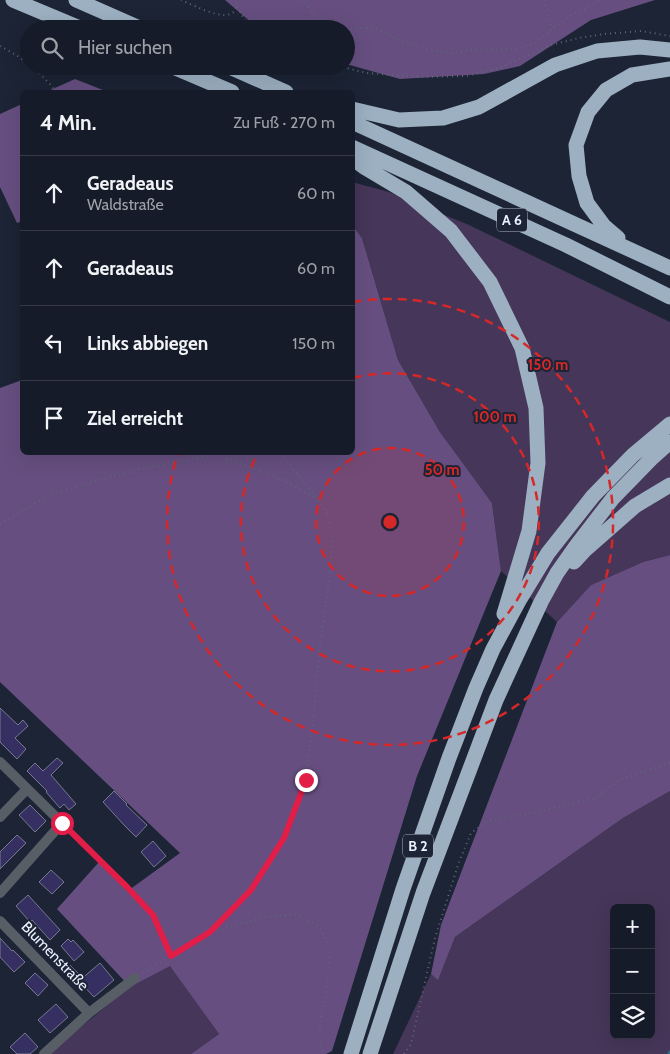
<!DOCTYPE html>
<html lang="de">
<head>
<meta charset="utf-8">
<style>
	body { margin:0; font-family:Cabin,sans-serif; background:#222834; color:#f1f3f6 }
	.controls { position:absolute; right:15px; bottom:15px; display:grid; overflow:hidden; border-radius:8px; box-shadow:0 5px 20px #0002 }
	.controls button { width:45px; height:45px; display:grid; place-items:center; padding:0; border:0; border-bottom:1px solid #343945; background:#151b28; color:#f1f3f6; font:25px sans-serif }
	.stop { position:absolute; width:15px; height:15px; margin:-11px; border:4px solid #e11d48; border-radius:50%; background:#fff }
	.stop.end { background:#e11d48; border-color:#fff; box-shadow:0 1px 5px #0008 }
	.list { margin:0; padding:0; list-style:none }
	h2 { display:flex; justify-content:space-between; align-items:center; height:65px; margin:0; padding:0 20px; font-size:21px }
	h2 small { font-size:16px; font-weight:400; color:#9da1a8 }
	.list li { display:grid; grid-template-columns:32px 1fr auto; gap:15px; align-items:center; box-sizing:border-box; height:75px; padding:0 20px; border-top:1px solid #343945 }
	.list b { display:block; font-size:19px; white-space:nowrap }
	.list p { margin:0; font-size:16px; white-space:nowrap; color:#9da1a8 }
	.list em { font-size:16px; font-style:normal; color:#9da1a8 }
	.icon { flex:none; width:28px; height:28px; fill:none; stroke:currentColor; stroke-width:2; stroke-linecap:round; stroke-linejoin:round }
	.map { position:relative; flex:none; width:670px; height:1054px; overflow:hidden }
	.search { position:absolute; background:#151b28; box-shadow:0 5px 20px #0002; left:20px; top:20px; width:335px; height:55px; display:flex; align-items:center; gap:12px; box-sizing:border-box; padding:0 18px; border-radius:28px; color:#9da1a8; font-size:19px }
	.panel { position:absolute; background:#151b28; box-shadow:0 5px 20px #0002; left:20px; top:90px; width:335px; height:365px; border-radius:8px }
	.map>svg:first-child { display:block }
</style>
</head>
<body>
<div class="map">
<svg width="670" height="1054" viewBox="0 0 670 1054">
	<rect width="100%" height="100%" fill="#1c2435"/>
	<path fill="#463659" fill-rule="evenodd" d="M 352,182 L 389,192 L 469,225 L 670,322 L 670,555 L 643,562 L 591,585 L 557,622 L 501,571 L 492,503 L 440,432 L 398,360 L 362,238 L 353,226 Z
		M 670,791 L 670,1054 L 393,1054 L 431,974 L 438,979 L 455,937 L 623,818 ZM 614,908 L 651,908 L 651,1035 L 614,1035 Z
		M 170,965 L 219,1034 L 191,1054 L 48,1054 L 130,987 Z"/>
	<path fill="#664f80" d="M 225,0 L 655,0 L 591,20 L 520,66 L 484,74 L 400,79 L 346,64 L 346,29 L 259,29 Z
		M 75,79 L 108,92 L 46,92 Z
		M 22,104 L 22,221 L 17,223 L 0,187 L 0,114 Z
		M 353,226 L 362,238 L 398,360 L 440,432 L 492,503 L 501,571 L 417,776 L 332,1051 L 326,1054 L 191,1054 L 219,1034 L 170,966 L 130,987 L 57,909 L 99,862 L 129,890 L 180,853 L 0,682 L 0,388 L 22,380 L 22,452 L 352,452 Z
		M 670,555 L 670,791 L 623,818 L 455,937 L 438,980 L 431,974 L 441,925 L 557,622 L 591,585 L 643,562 Z"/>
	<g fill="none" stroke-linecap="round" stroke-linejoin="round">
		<path stroke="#29728d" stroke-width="3" d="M 669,1054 L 670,1052"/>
	</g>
	<path fill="#353061" stroke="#78788f" d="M 0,708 L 18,725 L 23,720 L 28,726 L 15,738 L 26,749 L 17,759 L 0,742 Z
		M 57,758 L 63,763 L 51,775 L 76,804 L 69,810 L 64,804 L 60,808 L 46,792 L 47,791 L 27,771 L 35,763 L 43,771 Z
		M 114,791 L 127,804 L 126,805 L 147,825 L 136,837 L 124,825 L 103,802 Z
		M 30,805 L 46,821 L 35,832 L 19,815 Z
		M 17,835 L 26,843 L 0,869 L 0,852 Z
		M 153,841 L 166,856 L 154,867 L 141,852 Z
		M 51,870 L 64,882 L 52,894 L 39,882 Z
		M 28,895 L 60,930 L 50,940 L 32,920 L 30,922 L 16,906 Z
		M 0,938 L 12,951 L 13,950 L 25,962 L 14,972 L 0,957 Z
		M 68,939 L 71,942 L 73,940 L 84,952 L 74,961 L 61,946 Z
		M 100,963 L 114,980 L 94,997 L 79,981 Z
		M 70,965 L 81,976 L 74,983 L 63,972 Z
		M 35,973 L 48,985 L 38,996 L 25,983 Z
		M 56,1004 L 68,1017 L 50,1033 L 38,1020 Z
		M 25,1033 L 38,1047 L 30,1054 L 17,1054 L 10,1047 Z"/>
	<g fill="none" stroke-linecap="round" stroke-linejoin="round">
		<path stroke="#5f6676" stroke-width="2" stroke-dasharray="1 4" stroke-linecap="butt" d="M 181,0 C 194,5 240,31 236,0
			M 301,0 L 305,2 L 318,20 L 330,29
			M 544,0 L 552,29
			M 237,7 L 246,22 L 254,29
			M 346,30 L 361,28 L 378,29 L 400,41 L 429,50 L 452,53 L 471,50 L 516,49 L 535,43 L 545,36 L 552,29 L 567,18 L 601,0
			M 0,46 L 16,55 L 29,64
			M 32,66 L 51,85 L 56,92
			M 338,66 L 367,73 L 423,77 L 466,76 L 502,67 L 551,45 L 579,38 L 604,34 L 641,31 L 670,36
			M 0,524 L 53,493 L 137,470 L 216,454 L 279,478 L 316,498
			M 132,893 L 153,915 L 171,956
			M 212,932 L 265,917 L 298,914 L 319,927 L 326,939 L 330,954 L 326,994 L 320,1021 L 320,1043 L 324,1054
			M 143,973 L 210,932 L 251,891 L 284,838 L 306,780 L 313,721 L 320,645 L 330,575 L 332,537 L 328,515 L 318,499 L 279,452
			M 404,1054 L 411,1044 L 435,938 L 459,862 L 471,833 L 488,821 L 541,811 L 595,798 L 619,780 L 644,771 L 670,763"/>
		<path stroke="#575e66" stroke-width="5" d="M 62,823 L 127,887"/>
		<path stroke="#575e66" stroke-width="10" d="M 0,762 L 62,823 L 0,893
			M 0,817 L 27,789
			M 0,921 L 89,1013
			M 44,1054 L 89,1013 L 135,978"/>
		<path stroke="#9cb0c2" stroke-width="15" d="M 13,0 L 82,29
			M 76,0 L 142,29
			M 171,66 L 232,92
			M 227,66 L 286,92
			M 352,109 L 399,120 L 443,118 L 479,107 L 555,65 L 597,51 L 640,47 L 670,50
			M 352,122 L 670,268
			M 352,147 L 566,245 L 670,297
			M 352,158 L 364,167 L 406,192 L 451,231 L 490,282 L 522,348 L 536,408 L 538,463 L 529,531 L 504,614
			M 618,238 L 604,226 L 587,203 L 579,176 L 576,145 L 588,112 L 606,90 L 632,75 L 670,69
			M 574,562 L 586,549 L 635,506 L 670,485
			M 351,1054 L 403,889 L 449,758 L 476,688 L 493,649 L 520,599 L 548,553 L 593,496 L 633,455 L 670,424
			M 370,1054 L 423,893 L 496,700 L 541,602 L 557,573 L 576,546 L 613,498 L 651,459 L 670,442"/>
	</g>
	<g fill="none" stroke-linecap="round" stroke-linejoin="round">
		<path stroke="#e11d48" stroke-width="6" d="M 62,823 L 127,887 L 153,915 L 171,956 L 210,932 L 251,890 L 284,838 L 306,780"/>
	</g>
	<circle cx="390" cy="522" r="74" fill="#d62828" fill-opacity=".12"/>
	<g fill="none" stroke="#d62828" stroke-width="2.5" stroke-dasharray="9 6">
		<circle cx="390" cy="522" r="74"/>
		<path d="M353 378A149 149 0 1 1 258 453"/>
		<path d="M353 302A223 223 0 1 1 178 453"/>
	</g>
	<g text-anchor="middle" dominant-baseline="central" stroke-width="4" stroke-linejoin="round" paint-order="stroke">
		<g fill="#1c2435" stroke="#aeb5c2" stroke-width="1">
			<rect x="497" y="208.5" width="30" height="23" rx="4"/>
			<rect x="403" y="834.5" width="30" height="23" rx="4"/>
		</g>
		<g font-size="14" font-weight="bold" fill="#edf3ff">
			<text x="512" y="220">A 6</text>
			<text x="418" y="846">B 2</text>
		</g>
		<g font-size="15" fill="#edf3ff" stroke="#1c2435">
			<text transform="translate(55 956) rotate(46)">Blumenstraße</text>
		</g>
	</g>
	<circle cx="390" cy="522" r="8" fill="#d62828" stroke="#1c2435" stroke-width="2.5"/>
	<g font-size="15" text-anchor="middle" font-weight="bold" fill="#d62828" stroke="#1c2435" stroke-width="4" stroke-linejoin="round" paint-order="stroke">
		<text x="548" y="370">150 m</text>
		<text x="495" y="422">100 m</text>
		<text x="442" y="475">50 m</text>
	</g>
</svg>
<div class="controls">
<button>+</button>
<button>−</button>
<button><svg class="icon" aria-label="layers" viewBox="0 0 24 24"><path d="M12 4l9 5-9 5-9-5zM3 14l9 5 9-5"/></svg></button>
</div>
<div class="stop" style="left:62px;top:823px"></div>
<div class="stop end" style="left:306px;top:780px"></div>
<div class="search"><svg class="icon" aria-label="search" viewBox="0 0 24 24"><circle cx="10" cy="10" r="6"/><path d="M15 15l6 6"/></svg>Hier suchen</div>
<section class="panel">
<h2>4 Min.<small>Zu Fuß · 270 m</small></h2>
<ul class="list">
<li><svg class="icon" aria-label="ahead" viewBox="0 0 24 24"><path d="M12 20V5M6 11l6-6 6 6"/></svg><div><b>Geradeaus</b><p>Waldstraße</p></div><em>60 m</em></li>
<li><svg class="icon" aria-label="ahead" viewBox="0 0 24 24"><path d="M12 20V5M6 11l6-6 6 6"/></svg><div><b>Geradeaus</b></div><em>60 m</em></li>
<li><svg class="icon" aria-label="left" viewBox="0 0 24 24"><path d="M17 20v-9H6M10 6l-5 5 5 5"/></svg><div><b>Links abbiegen</b></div><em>150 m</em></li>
<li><svg class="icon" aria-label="arrive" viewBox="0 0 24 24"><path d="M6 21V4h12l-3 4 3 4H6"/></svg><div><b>Ziel erreicht</b></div></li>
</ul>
</section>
</div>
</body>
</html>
